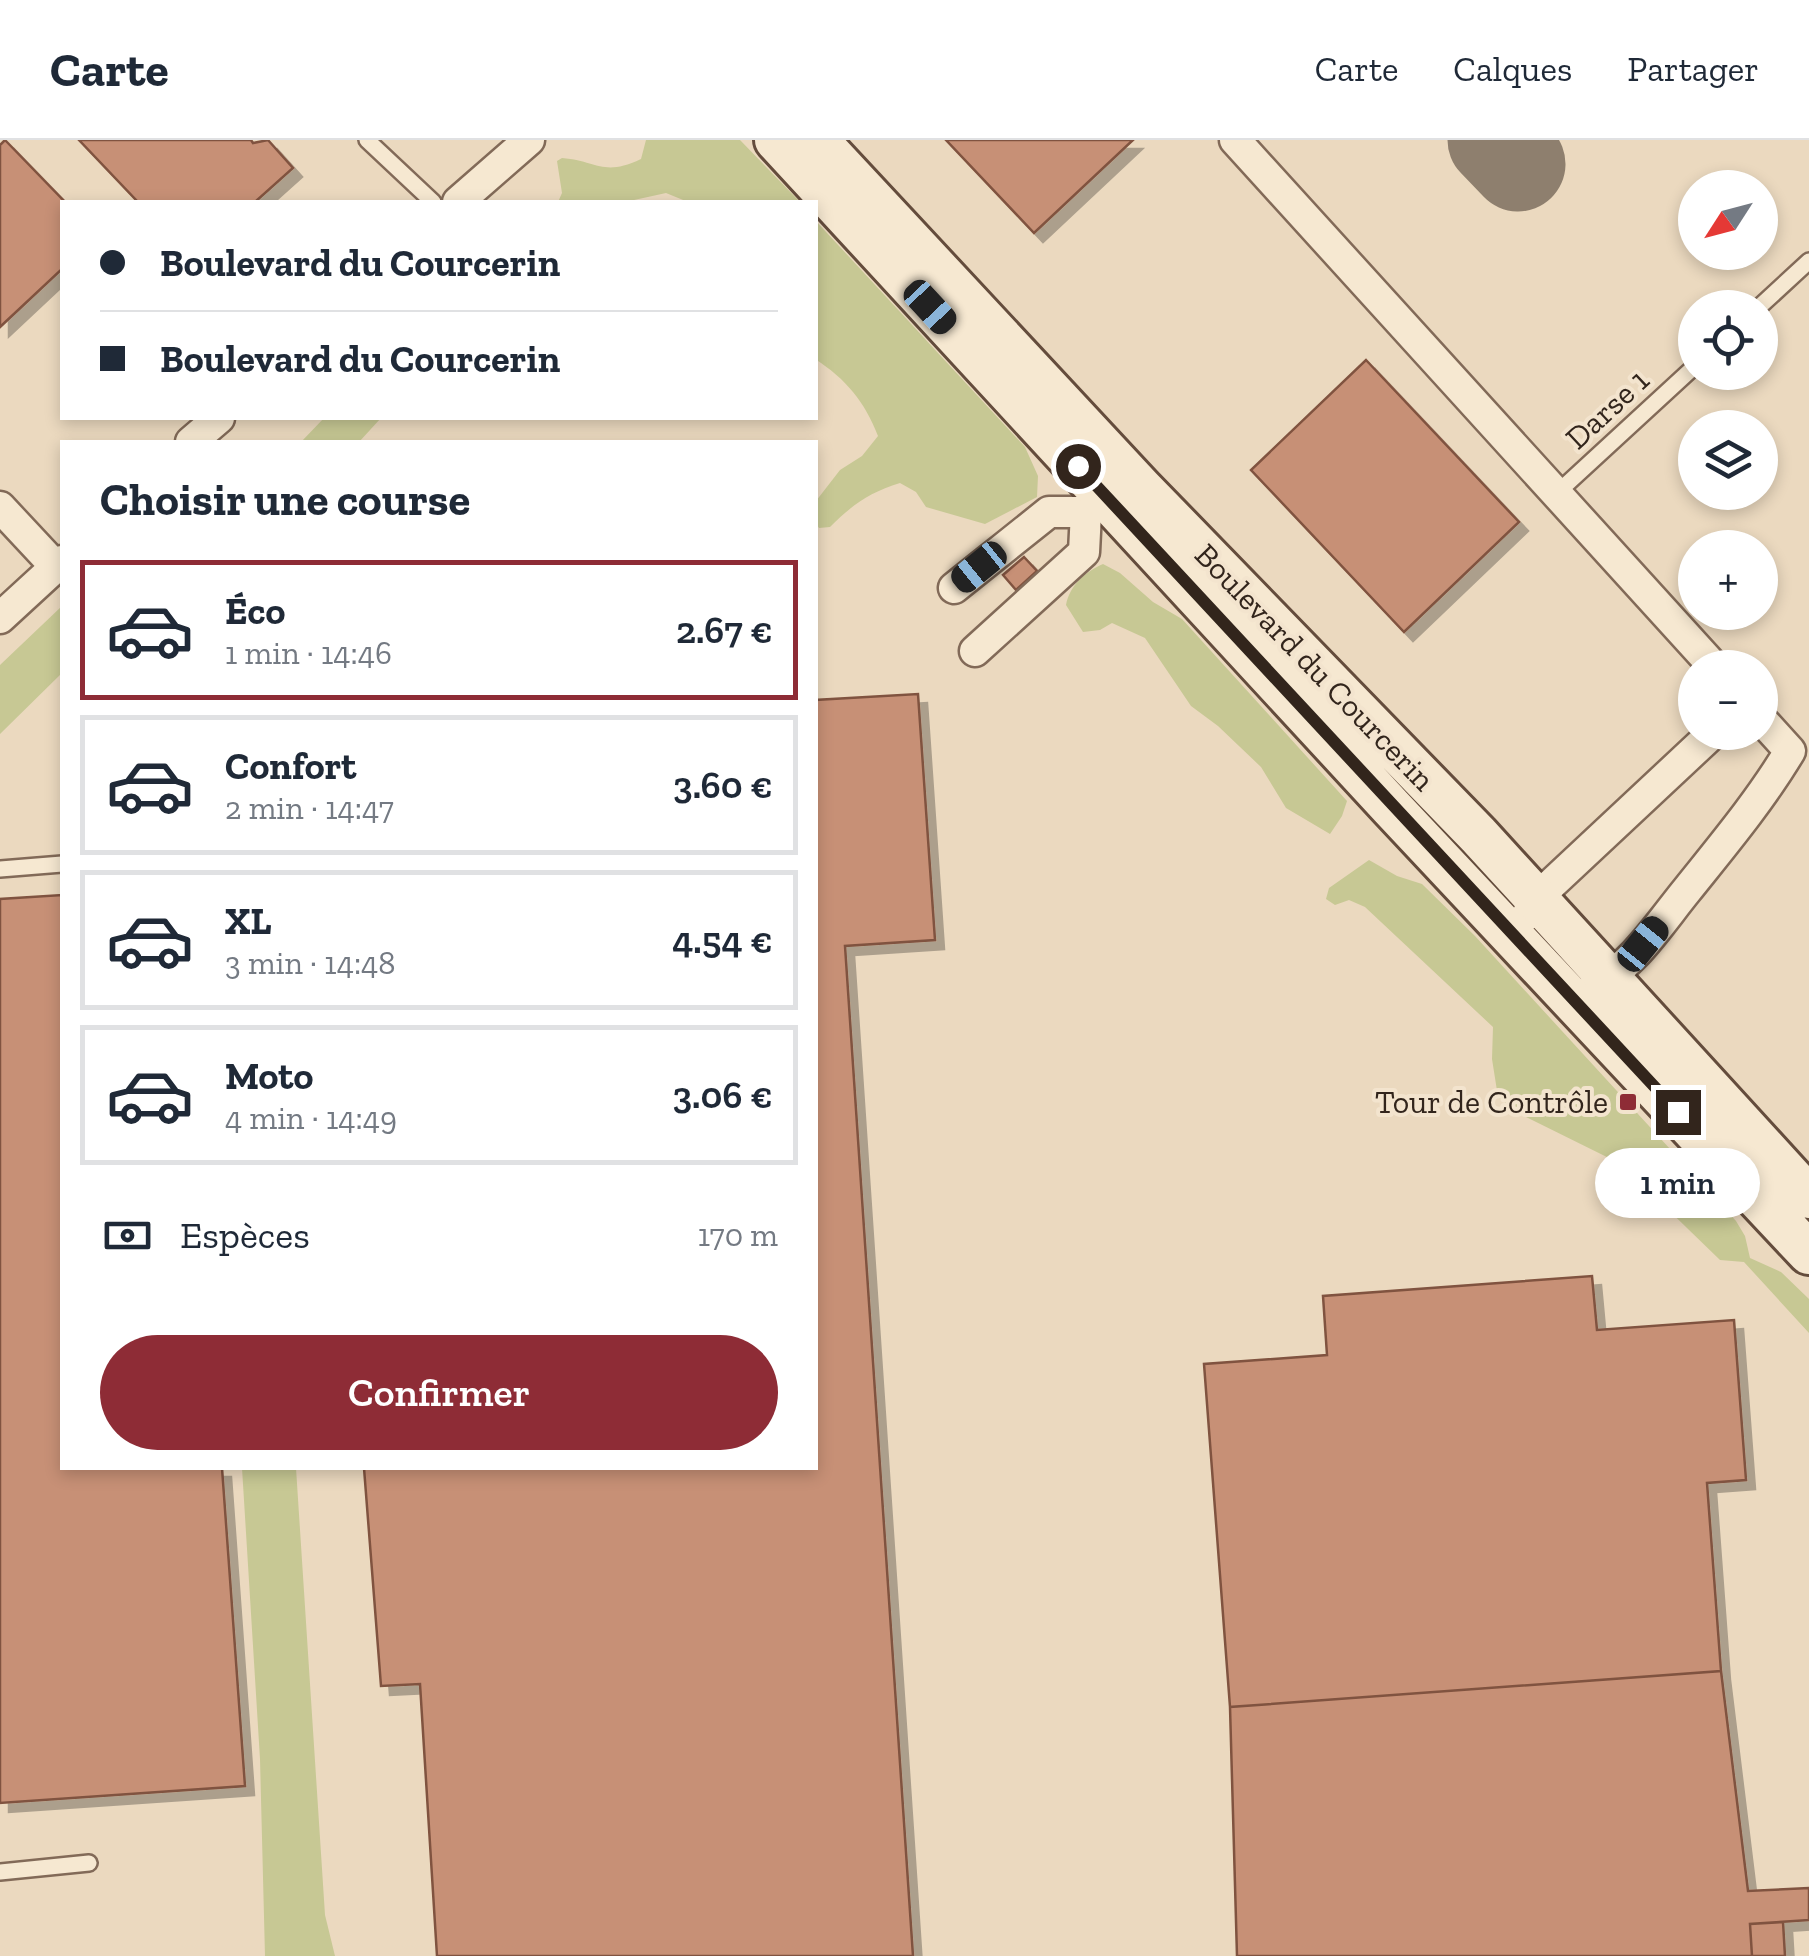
<!DOCTYPE html>
<html lang="fr">
<meta charset="utf-8">
<style>
body{margin:0;font-family:"Zilla Slab",serif;background:#f6f6f7;color:#1f2937;height:100vh;display:flex;flex-direction:column;font-size:38px;white-space:nowrap}
*{box-sizing:border-box;margin:0}
p{font-size:32px;color:#747a83}
.icon{flex:none;width:55px;height:55px;fill:none;stroke:currentColor;stroke-width:2;stroke-linecap:round;stroke-linejoin:round}
.map{position:relative;flex:1;overflow:hidden}
.drawer{position:absolute;left:60px;top:300px;width:758px;height:1030px;display:flex;flex-direction:column;background:#fff;border-radius:0px;box-shadow:0 5px 15px #0003}
.drawer>*{flex:none}
.banner{position:absolute;left:60px;top:60px;width:758px;height:220px;border-radius:0px;box-shadow:0 5px 15px #0003;display:grid;align-content:center;height:220px;padding:0 40px;background:#fff}
.needle{width:65px;rotate:234deg}
.controls{position:absolute;left:1678px;top:30px;display:grid;gap:20px}
.controls a{display:grid;place-items:center;width:100px;height:100px;border-radius:50%;background:#fff;box-shadow:0 5px 15px #0003;font-size:50px}
.end{position:absolute;width:45px;height:45px;margin:-22px;border:12px solid #32251c;background:#fff;box-shadow:0 0 0 5px #fff}
.from{border-radius:50%}
.bubble{position:absolute;height:70px;border-radius:35px;background:#fff;box-shadow:0 5px 15px #0003;font-size:32px;font-weight:600;line-height:70px;text-align:center}
.car{position:absolute;width:30px;height:60px;margin:-30px -15px;border-radius:12px;box-shadow:0 0 8px 2px #0007;background:linear-gradient(#222 24%,#8ab4d8 0 40%,#222 0 76%,#8ab4d8 0 86%,#222 0)}
.banner b{display:flex;align-items:center;gap:35px;height:95px;font-size:38px}
.banner b+b{border-top:2px solid #e0e1e3}
.banner i{width:25px;height:25px;background:#1f2937}
ul{padding:0;list-style:none}
li{display:flex;align-items:center;gap:30px;height:140px;margin:0 20px 15px;padding:0 20px;border:5px solid #e0e1e3;border-radius:0px}
li div{flex:1}
li b{display:block;font-size:38px}
li em{font-style:normal;font-weight:600}
li.selected{border-color:#8e2c36}
li>.icon{width:90px;height:90px;stroke-width:1.5}
h2{padding:0 40px;font-size:45px;line-height:120px}
.pay{display:flex;align-items:center;gap:25px;height:110px;padding:0 40px;font-size:38px}
.pay p{margin-inline-start:auto}
.action{display:flex;gap:20px;margin-top:auto;padding:20px 40px}
.action a{flex:1;height:115px;border-radius:60px;background:#8e2c36;color:#fff;font-size:40px;font-weight:600;line-height:115px;text-align:center}
header{display:flex;align-items:center;gap:60px;box-sizing:border-box;height:140px;padding:0 50px;background:#fff;border-bottom:2px solid #e0e1e3}
header strong{font-size:48px}
nav{display:flex;gap:55px;margin-inline-start:auto;font-size:35px}
.map>svg:first-child{display:block}
.green{fill:#c7c894}
.lines{fill:none;stroke-linecap:round;stroke-linejoin:round}
.taxiway{stroke:#8e7f6e;stroke-width:95}
.building{fill:#c79076;stroke:#80533f;stroke-width:2.5;filter:url(#shadow)}
.lane-casing{stroke:#826a58;stroke-width:20}
.street-casing{stroke:#826a58;stroke-width:35}
.secondary-casing{stroke:#644c3c;stroke-width:48}
.lane{stroke:#f6e8d1;stroke-width:15}
.street{stroke:#f6e8d1;stroke-width:30}
.secondary{stroke:#f6e8d1;stroke-width:42}
.route{stroke:#32251c;stroke-width:12}
.poi-dot{fill:#8e2c36;stroke:#f3e4ce;stroke-width:4}
.labels{text-anchor:middle;stroke-width:8;stroke-linejoin:round;paint-order:stroke}
.street-label{font-size:32px;fill:#32251c;stroke:#f3e4ce}
.poi-label{font-size:32px;fill:#32251c;stroke:#f3e4ce;text-anchor:end}
</style>
<header>
<strong>Carte</strong>
<nav><a>Carte</a><a>Calques</a><a>Partager</a></nav>
</header>
<div class="map">
<svg width="1809" height="1816" viewBox="0 0 1809 1816">
<defs>
<filter id="shadow"><feDropShadow dx="9" dy="9" stdDeviation="0" flood-color="#0004"/></filter>
</defs>
<rect width="100%" height="100%" fill="#ebd9bf"/>
<!-- green -->
<path class="green" d="M646 0H740L800 62H688L666 53 625 62H558L562 53 557 21 562 18C598 21 603 37 641 19Z
M815 80 1025 307 1038 336 1037 357 985 384 926 367 916 352 900 343C870 352 852 365 830 387L819 388 815 382 816 361 840 330 862 316 878 296C865 262 846 239 815 219Z
M324 278H381L359 302H301Z
M1103 424 1120 433 1153 462 1182 479 1347 661 1342 676 1330 694 1286 668 1261 627 1218 586 1191 566 1145 498 1112 483 1100 490 1083 492 1066 465C1070 445 1085 432 1103 424Z
M62 466V533L0 594V525Z
M1369 720 1397 736 1422 744 1475 796 1736 1081 1745 1096 1750 1118 1781 1132 1809 1159V1193L1744 1122 1720 1120 1621 1024 1522 975 1498 957 1492 919 1493 887 1365 767 1349 760 1335 765 1326 759 1329 748Z
M242 1328H296L325 1775 335 1816H265L260 1619Z"/>
<g class="lines">
<!-- taxiway -->
<path class="taxiway" d="M1495 0 1518 24"/>
</g>
<!-- building -->
<path class="building" d="M5 0 65 62H62V129L0 187V5Z
M79 0H251L253 3 268 0 293 28 255 62H138Z
M946 0H1133L1034 93Z
M1366 220 1519 382 1404 492 1251 330Z
M1024 417 1037 431 1016 450 1003 435Z
M918 554 935 800 845 806 913 1816H437L420 1544 381 1546 364 1328H815V560Z
M62 755V1328H222L245 1646 0 1663V759Z
M1592 1136 1597 1190 1734 1180 1746 1340 1707 1343 1721 1531 1230 1567 1204 1224 1327 1215 1323 1156Z
M1721 1531 1748 1751 1809 1748V1780L1750 1784 1752 1816H1237L1230 1567Z
M1783 1782 1785 1816H1752L1750 1784Z"/>
<g class="lines">
<!-- lane casing -->
<g class="lane-casing">
<path id="lane" d="M367 0 433 62
M1758 168 1809 121
M1557 353 1695 226
M0 729 62 724
M0 1732 89 1723"/>
</g>
<!-- street casing -->
<g class="street-casing">
<path id="street" d="M1235 0 1715 528
M458 62 529 0
M191 302 219 278
M0 367 56 427
M954 448 1049 372H1086L1084 412 975 511
M0 478 62 421
M1527 775 1543 752 1714 592
M1595 845C1633 826 1660 783 1687 750 1723 705 1760 661 1790 611L1760 578"/>
</g>
<!-- secondary casing -->
<g class="secondary-casing">
<path id="secondary" d="M776 0 1391 667 1809 1113
M817 0 1141 348 1478 695 1809 1057"/>
</g>
<!-- lane -->
<use href="#lane" class="lane"/>
<!-- street -->
<use href="#street" class="street"/>
<!-- secondary -->
<use href="#secondary" class="secondary"/>
</g>
<g class="lines">
<!-- route -->
<path class="route" d="M1078 326 1678 972"/>
</g>
<!-- markers -->
<rect class="poi-dot" x="1618" y="952" width="20" height="20" rx="5"/>
<g class="labels">
<!-- street labels -->
<g class="street-label">
<text transform="translate(1607 269) rotate(-43)" y="11">Darse 1</text>
<text transform="translate(1315 527) rotate(46)" y="11">Boulevard du Courcerin</text>
</g>
<!-- poi labels -->
<g class="poi-label">
<text x="1608" y="973">Tour de Contrôle</text>
</g>
</g>
</svg>
<div class="controls">
<a><svg class="needle" viewBox="-14 -14 28 28"><path d="M0-13l5 13h-10z" fill="#e53935"/><path d="M0 13l5-13h-10z" fill="#747a83"/></svg></a>
<a><svg class="icon" aria-label="locate" viewBox="0 0 24 24"><circle cx="12" cy="12" r="6"/><path d="M12 2v4M12 18v4M2 12h4M18 12h4"/></svg></a>
<a><svg class="icon" aria-label="layers" viewBox="0 0 24 24"><path d="M12 4l9 5-9 5-9-5zM3 14l9 5 9-5"/></svg></a>
<a>+</a>
<a>−</a>
</div>
<i class="end from" style="left:1078px;top:326px"></i>
<i class="end" style="left:1678px;top:972px"></i>
<div class="bubble" style="left:1595px;top:1008px;width:165px">1 min</div>
<i class="car" style="left:930px;top:167px;rotate:137deg"></i>
<i class="car" style="left:979px;top:427px;rotate:231deg"></i>
<i class="car" style="left:1643px;top:804px;rotate:39deg"></i>
<div class="banner">
<b><i class="from"></i>Boulevard du Courcerin</b>
<b><i></i>Boulevard du Courcerin</b>
</div>
<section class="drawer">
<h2>Choisir une course</h2>
<ul>
<li class="selected"><svg class="icon" aria-label="car" viewBox="0 0 24 24"><path d="M5 17H2v-5l4-1 3-4h7l3 4 3 1v5h-3M9 17h6M6 11h13"/><circle cx="7" cy="17" r="2"/><circle cx="17" cy="17" r="2"/></svg><div><b>Éco</b><p>1 min · 14:46</p></div><em>2.67 €</em></li>
<li><svg class="icon" aria-label="car" viewBox="0 0 24 24"><path d="M5 17H2v-5l4-1 3-4h7l3 4 3 1v5h-3M9 17h6M6 11h13"/><circle cx="7" cy="17" r="2"/><circle cx="17" cy="17" r="2"/></svg><div><b>Confort</b><p>2 min · 14:47</p></div><em>3.60 €</em></li>
<li><svg class="icon" aria-label="car" viewBox="0 0 24 24"><path d="M5 17H2v-5l4-1 3-4h7l3 4 3 1v5h-3M9 17h6M6 11h13"/><circle cx="7" cy="17" r="2"/><circle cx="17" cy="17" r="2"/></svg><div><b>XL</b><p>3 min · 14:48</p></div><em>4.54 €</em></li>
<li><svg class="icon" aria-label="car" viewBox="0 0 24 24"><path d="M5 17H2v-5l4-1 3-4h7l3 4 3 1v5h-3M9 17h6M6 11h13"/><circle cx="7" cy="17" r="2"/><circle cx="17" cy="17" r="2"/></svg><div><b>Moto</b><p>4 min · 14:49</p></div><em>3.06 €</em></li>
</ul>
<div class="pay"><svg class="icon" aria-label="cash" viewBox="0 0 24 24"><path d="M3 7h18v10H3z"/><circle cx="12" cy="12" r="2"/></svg>Espèces<p>170 m</p></div>
<div class="action"><a>Confirmer</a></div>
</section>
</div>
